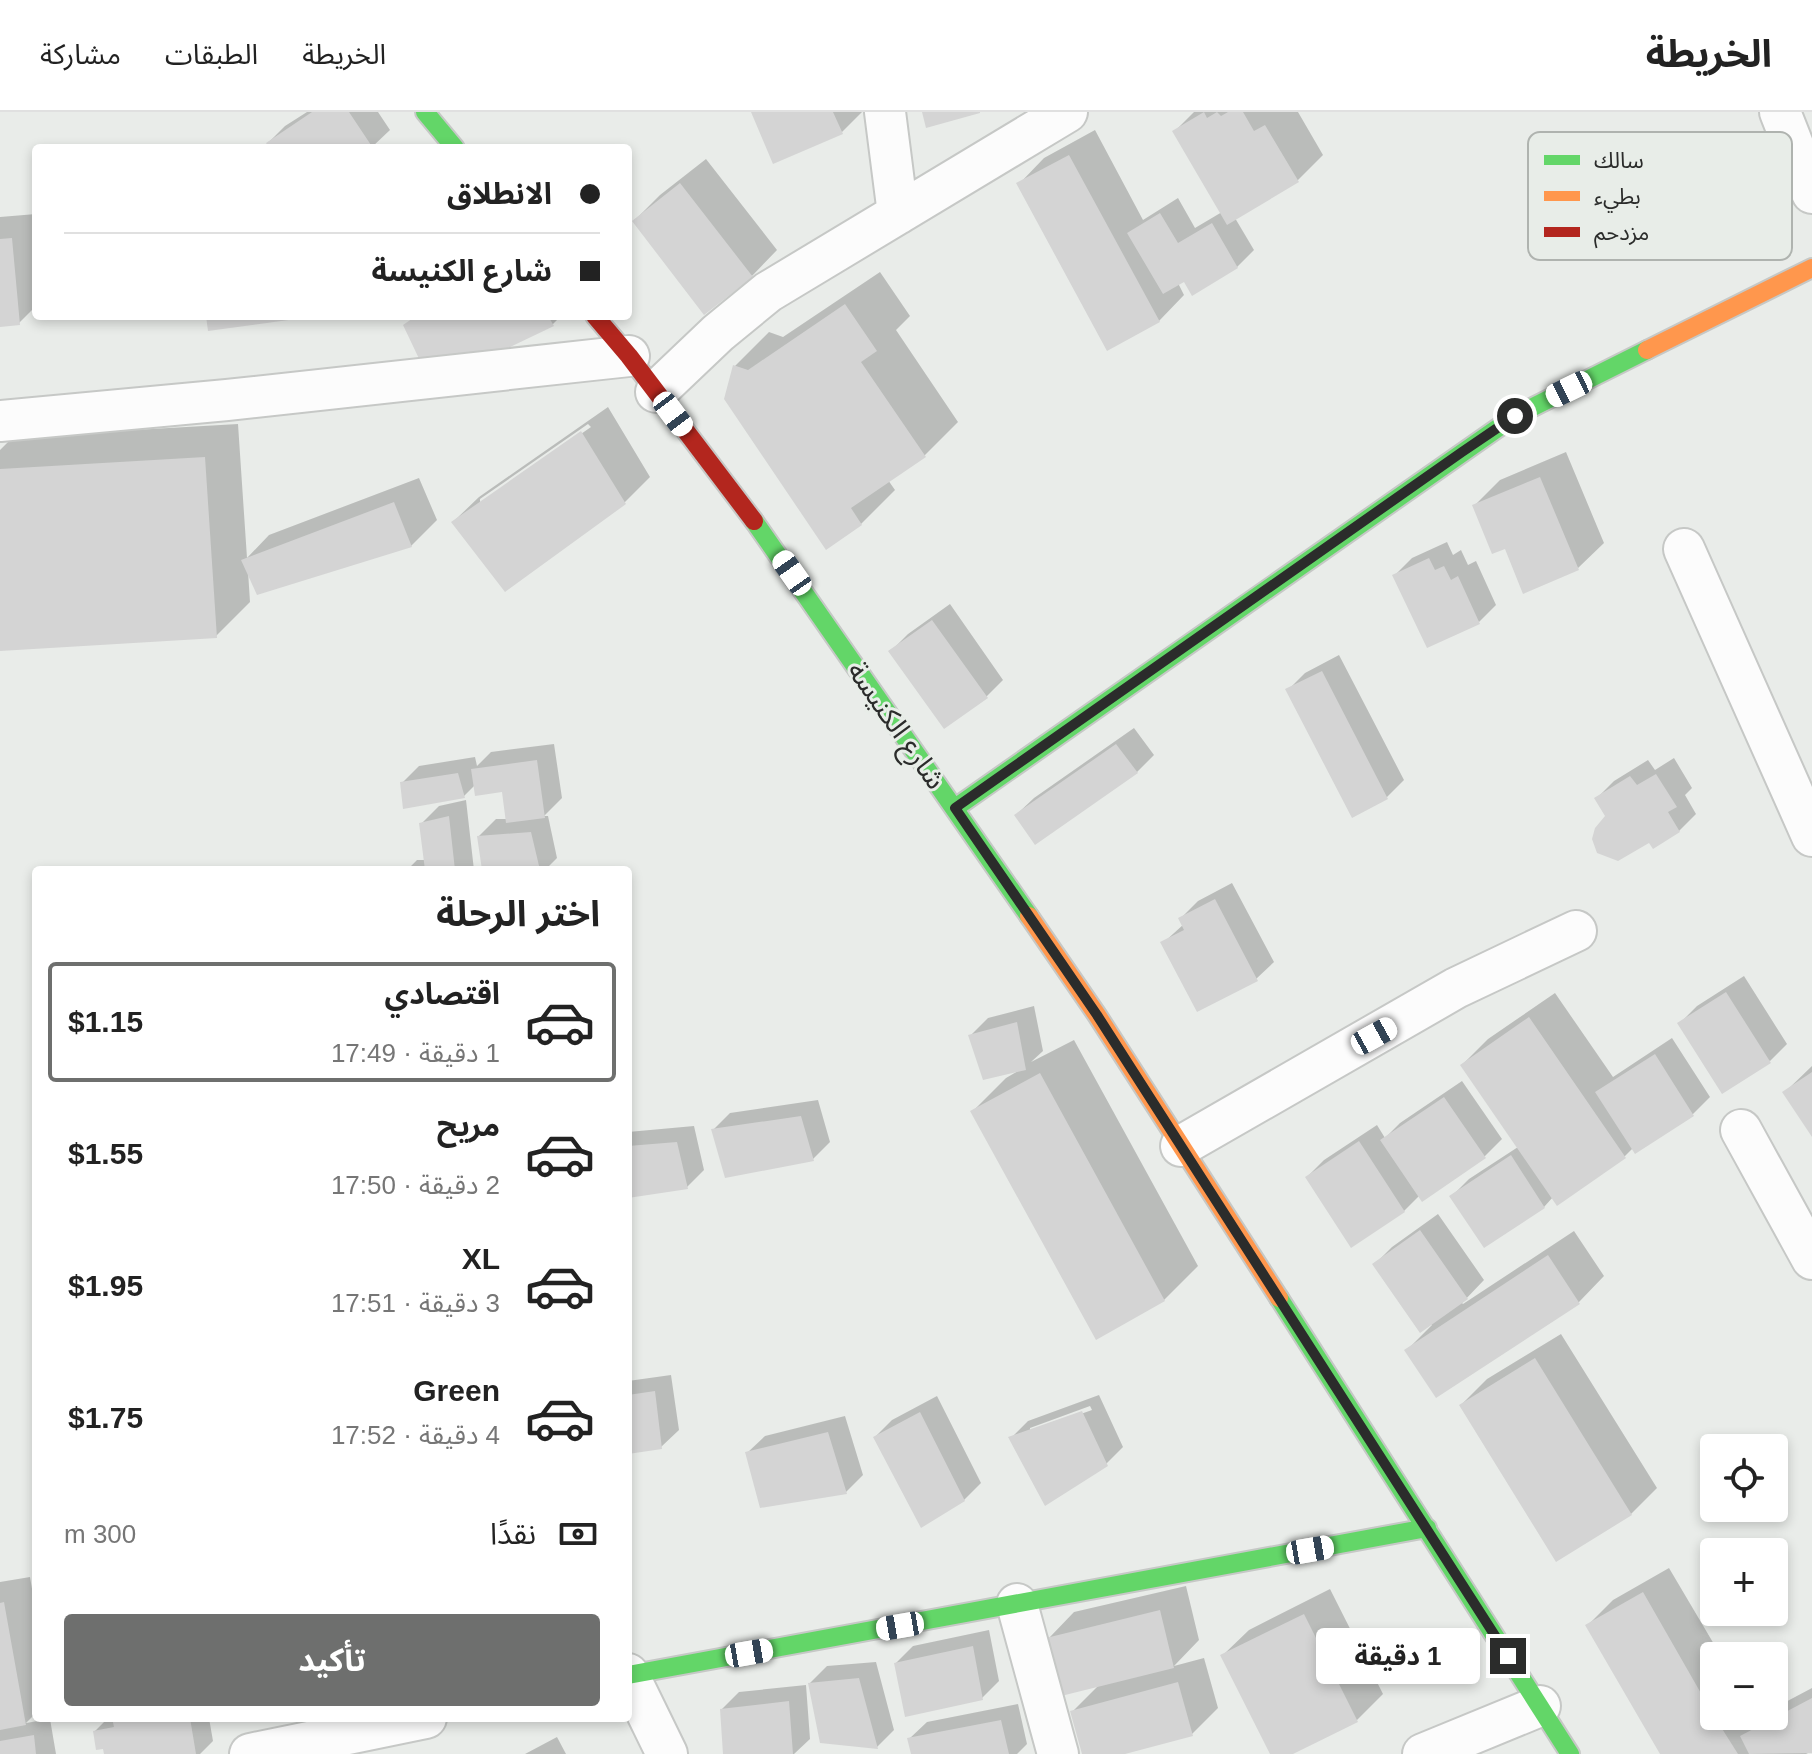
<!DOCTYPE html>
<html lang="ar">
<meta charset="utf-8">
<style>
body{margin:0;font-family:Helvetica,"Noto Sans Arabic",sans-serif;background:#f2f2f2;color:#222;direction:rtl;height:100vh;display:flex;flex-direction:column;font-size:30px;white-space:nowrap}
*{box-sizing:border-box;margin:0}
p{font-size:26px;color:#767676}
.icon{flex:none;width:44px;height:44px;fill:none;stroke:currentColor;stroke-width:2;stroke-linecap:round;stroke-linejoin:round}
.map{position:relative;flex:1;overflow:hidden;direction:ltr}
.details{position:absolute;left:32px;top:754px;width:600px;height:856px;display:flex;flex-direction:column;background:#fff;border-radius:8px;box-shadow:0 4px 12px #0003;direction:rtl}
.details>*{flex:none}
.top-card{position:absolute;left:32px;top:32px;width:600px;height:176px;border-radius:8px;box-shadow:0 4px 12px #0003;direction:rtl;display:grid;align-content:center;height:176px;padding:0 32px;background:#fff}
.buttons{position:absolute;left:1700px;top:1322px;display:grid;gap:16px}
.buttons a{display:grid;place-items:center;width:88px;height:88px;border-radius:8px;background:#fff;box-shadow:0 4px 12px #0003;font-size:40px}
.end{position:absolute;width:36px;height:36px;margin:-18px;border:10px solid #2b2c2b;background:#fff;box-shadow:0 0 0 4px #fff}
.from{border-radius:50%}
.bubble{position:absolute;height:56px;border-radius:8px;background:#fff;box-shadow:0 4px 12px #0003;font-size:26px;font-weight:700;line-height:56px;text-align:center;direction:rtl}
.car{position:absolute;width:24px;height:48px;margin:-24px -12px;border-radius:10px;box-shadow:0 0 6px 2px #0007;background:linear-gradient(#fff 24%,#345 0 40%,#fff 0 76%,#345 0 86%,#fff 0)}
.top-card b{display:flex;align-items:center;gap:28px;height:76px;font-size:30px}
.top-card b+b{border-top:2px solid #e0e0e0}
.top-card i{width:20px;height:20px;background:#222}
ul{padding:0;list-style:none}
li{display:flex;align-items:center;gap:24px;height:120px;margin:0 16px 12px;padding:0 16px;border:4px solid transparent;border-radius:8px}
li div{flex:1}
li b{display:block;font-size:30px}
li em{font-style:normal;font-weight:700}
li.active{border-color:#6e6f6e}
li>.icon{width:72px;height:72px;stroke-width:1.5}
h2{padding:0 32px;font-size:36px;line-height:96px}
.pay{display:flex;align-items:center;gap:20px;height:88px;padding:0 32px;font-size:30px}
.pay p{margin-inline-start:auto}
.cta{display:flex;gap:16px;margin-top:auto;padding:16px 32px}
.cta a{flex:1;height:92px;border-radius:8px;background:#6e6f6e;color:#fff;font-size:32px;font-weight:700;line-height:92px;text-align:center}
header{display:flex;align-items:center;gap:48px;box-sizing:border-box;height:112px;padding:0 40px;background:#fff;border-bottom:2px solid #e0e0e0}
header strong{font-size:38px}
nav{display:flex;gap:44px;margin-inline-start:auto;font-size:28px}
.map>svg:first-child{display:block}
.shadow{fill:#0003;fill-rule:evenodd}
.building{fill:#d4d4d4}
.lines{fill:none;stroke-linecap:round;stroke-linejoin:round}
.street-casing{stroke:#c6c8c6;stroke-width:44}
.fast-casing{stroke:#c6c8c6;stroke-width:22}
.slow-casing{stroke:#c6c8c6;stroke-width:22}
.jam-casing{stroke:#c6c8c6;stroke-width:22}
.street{stroke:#fcfcfc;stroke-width:40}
.fast{stroke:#63d668;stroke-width:18}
.slow{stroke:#ff974d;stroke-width:18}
.jam{stroke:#b3261e;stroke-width:18}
.route{stroke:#2b2c2b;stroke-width:10}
.labels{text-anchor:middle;stroke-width:6;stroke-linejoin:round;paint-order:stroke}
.street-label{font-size:28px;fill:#2b2c2b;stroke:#e8ede8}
.key{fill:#e8ede8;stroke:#afb3af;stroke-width:2}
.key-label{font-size:22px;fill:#2b2c2b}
</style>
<header>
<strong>الخريطة</strong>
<nav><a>الخريطة</a><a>الطبقات</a><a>مشاركة</a></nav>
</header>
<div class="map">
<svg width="1812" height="1642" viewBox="0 0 1812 1642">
<rect width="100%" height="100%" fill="#e9ece9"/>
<!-- shadow -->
<path class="shadow" d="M307 0H378L390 18 371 36H272L268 31 285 14Z
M753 0H862L842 20Z
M1194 0H1298L1323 43 1297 69 1235 106 1254 138 1237 155 1185 167 1178 171 1184 183 1159 209 1019 72 1044 46 1095 18 1143 108 1178 86 1195 116 1222 100 1174 20Z
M706 47 777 138 752 164 634 109 660 83Z
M36 102V194L19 211 0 213V105Z
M880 160 910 204 896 218 958 310 924 344 888 368 895 378 861 412 735 254 769 220 783 225Z
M415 204H561L553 212 507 234 405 214Z
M608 295 650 365 624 391 453 410 479 385ZM588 312 591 315 480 392V387Z
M238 312 247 446 269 423 419 366 437 408 411 434 248 459 250 490 216 524 0 537V338L13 325Z
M1566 340 1604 431 1578 456 1474 394 1500 368Z
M1447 430 1453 443 1461 438 1468 453 1476 449 1496 493 1479 510 1395 463 1412 446Z
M950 492 1003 568 986 585 891 539 908 522Z
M1339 543 1404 668 1387 685 1353 703 1288 578 1305 561Z
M1134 616 1154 643 1137 660 1016 703 1034 686Z
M554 632 562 686 544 704H548L557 746 545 758H484L479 724 496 707H508L504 678 476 672 464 684 402 671 419 654 475 645 477 654 491 640Z
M1674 646 1692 676 1685 683 1696 702 1679 719 1649 728 1607 704 1597 686 1614 669 1648 648 1655 658Z
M466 688 474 758H407L417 748H426L422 711 439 694Z
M1232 771 1274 850 1256 867 1163 831 1184 812 1181 806 1198 789Z
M1744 864 1787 932 1770 949 1680 911 1697 894Z
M1555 881 1613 965 1672 926 1710 985 1693 1002 1636 1039 1633 1036 1625 1044 1553 1085 1544 1095 1452 1084 1469 1067 1518 1035 1462 953 1488 927Z
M1034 894 1043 939 1031 950 1074 928 1198 1154 1164 1188 972 1000 1006 966 1018 959 971 923 988 906Z
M1812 954V1021L1784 981Z
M1462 969 1502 1027 1485 1044 1420 1083 1404 1099 1307 1065 1324 1048 1377 1013 1385 1026 1400 1011Z
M818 988 830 1030 813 1047 713 1018 730 1001Z
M694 1014 704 1058 687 1075 628 1084V1020Z
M1438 1102 1484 1168 1462 1191 1463 1192 1574 1119 1604 1164 1579 1190 1407 1238 1432 1213 1375 1152 1392 1135Z
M1561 1222 1657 1376 1631 1402 1461 1293 1487 1267Z
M671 1263 679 1318 661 1335 628 1340V1269Z
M1099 1283 1123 1335 1106 1352 1011 1326 1028 1309ZM1090 1294 1092 1298 1030 1320V1316Z
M937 1284 981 1371 964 1388 875 1325 892 1308Z
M845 1304 863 1363 846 1380 747 1341 765 1324Z
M1669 1456 1721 1544H1714V1604H1756L1759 1608 1763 1604H1774V1596L1812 1576V1639L1806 1642H1662L1587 1514 1613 1488Z
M30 1465 36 1500V1601L26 1611 50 1607 56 1642H0V1470Z
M1186 1474 1199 1528 1174 1554 1204 1546 1218 1596 1192 1622 1117 1642H1084L1072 1600 1100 1572 1049 1526 1074 1500Z
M1330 1477 1383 1582 1357 1608 1289 1642H1272L1223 1543 1249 1518Z
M989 1518 999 1569 982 1586 896 1551 913 1534Z
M876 1550 894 1618 877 1635 810 1571 827 1554Z
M806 1573 810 1627 794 1642H725L722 1597 739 1580Z
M1018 1592 1027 1632 1017 1642H913L909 1627 927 1610Z
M108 1606H209L213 1629 200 1642H106L95 1619Z
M557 1625 566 1642H525Z"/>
<!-- building -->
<path class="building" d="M312 0H349L373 36H269L266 31Z
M751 0H833L843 22 773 52Z
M922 0H980V1L926 16Z
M1204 0 1207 6 1217 0 1221 4 1228 0H1243L1254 19 1265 13 1299 70 1227 113 1172 19Z
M1069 43 1160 210 1107 239 1016 71Z
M680 71 753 165 704 203 632 109Z
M1160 101 1178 131 1212 111 1238 156 1192 184 1184 170 1163 182 1127 121Z
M12 126 20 213 0 215V127Z
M845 192 877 239 861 250 926 345 851 396 862 413 826 438 724 287 733 253 748 258Z
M206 204H303V206L208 219Z
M416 204H548L554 214 508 236 422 253 403 213Z
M581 319 626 392 505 480 451 410Z
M205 345 217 526 0 539V357Z
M1540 365 1579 458 1523 482 1505 437 1492 442 1472 393Z
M394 390 412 435 257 483 241 448Z
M1429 446 1435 458 1444 454 1451 468 1458 464 1480 512 1427 536 1392 463Z
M932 508 988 586 944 617 888 539Z
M1322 559 1388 687 1352 706 1285 577Z
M1116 632 1138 661 1035 733 1014 703Z
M537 648 545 706 506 711 502 680 475 684 471 657Z
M458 661 465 686 403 697 400 670Z
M1656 662 1677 695 1668 700 1680 720 1653 737 1649 731 1618 749 1597 741 1592 727 1595 716 1605 704 1594 686 1630 664 1637 673Z
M449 704 455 758H425L419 711Z
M531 720 540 758H482L477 724Z
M1215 787 1258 869 1197 900 1160 830 1184 818 1178 806Z
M1726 880 1771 951 1722 982 1677 911Z
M1529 905 1626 1046 1557 1094 1460 953Z
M1017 910 1026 958 983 968 968 923Z
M1655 942 1694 1004 1635 1042 1595 980Z
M1812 960V1025L1782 980Z
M1040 961 1165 1189 1096 1228 970 999Z
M1444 985 1486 1046 1422 1090 1380 1028Z
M801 1004 814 1049 725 1066 711 1017Z
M1359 1029 1405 1100 1351 1136 1305 1065Z
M677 1030 688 1077 628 1086V1034Z
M1511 1043 1545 1096 1484 1136 1449 1084Z
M1420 1118 1468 1187 1420 1221 1372 1152Z
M1548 1143 1580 1192 1436 1286 1404 1238Z
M1535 1246 1632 1403 1556 1450 1459 1293Z
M655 1279 662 1337 628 1342V1283Z
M1082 1299 1108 1354 1045 1394 1008 1325Z
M920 1300 965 1389 921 1416 873 1325Z
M828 1320 847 1382 760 1396 745 1340Z
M1643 1480 1714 1604 1738 1642H1660L1585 1513Z
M4 1490 26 1613 0 1618V1491Z
M1160 1498 1174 1556 1061 1584 1046 1526Z
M1304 1502 1358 1610 1293 1642H1270L1220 1543Z
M973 1534 983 1588 905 1605 894 1551Z
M859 1566 878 1637 820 1631 808 1571Z
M1178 1570 1193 1624 1125 1642H1082L1070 1599Z
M1812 1586V1641L1749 1642 1740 1624Z
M789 1589 793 1642H723L720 1597Z
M112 1606H190L196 1642H104L103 1637 96 1638 93 1619 114 1615Z
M1001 1608 1009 1642H911L907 1626Z
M34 1623 36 1642H0V1629Z"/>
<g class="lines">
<!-- street casing -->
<g class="street-casing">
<path id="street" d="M885 0 898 102
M1780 0 1812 81
M656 280 718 221 768 180 1067 0
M0 309 227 288 629 244
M1684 437 1812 724
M1741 1018 1812 1147
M1181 1034 1456 876 1576 819
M1017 1492 1058 1642
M628 1562 667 1642
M250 1642 426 1606
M1423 1642 1540 1594"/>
</g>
<!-- fast casing -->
<g class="fast-casing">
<path id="fast" d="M425 0 455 36
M754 409 1029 804
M955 696 1515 304 1647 238
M1279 1186 1570 1642
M628 1563 1427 1416"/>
</g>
<!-- slow casing -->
<g class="slow-casing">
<path id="slow" d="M1647 238 1812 156
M1029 804 1097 903 1279 1186"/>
</g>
<!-- jam casing -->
<g class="jam-casing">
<path id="jam" d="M595 204 629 244 754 409"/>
</g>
<!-- street -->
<use href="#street" class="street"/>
<!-- fast -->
<use href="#fast" class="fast"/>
<!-- slow -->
<use href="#slow" class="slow"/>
<!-- jam -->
<use href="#jam" class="jam"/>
</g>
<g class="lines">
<!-- route -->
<path class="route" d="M1508 1544 1097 903 955 696 1462 340 1515 304"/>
</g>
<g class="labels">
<!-- street labels -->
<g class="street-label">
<text transform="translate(897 613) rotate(55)" y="10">شارع الكنيسة</text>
</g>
</g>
<!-- legend -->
<rect x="1528" y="20" width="264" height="128" rx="12" class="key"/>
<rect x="1544" y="43" width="36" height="10" fill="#63d668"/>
<rect x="1544" y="79" width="36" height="10" fill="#ff974d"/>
<rect x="1544" y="115" width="36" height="10" fill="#b3261e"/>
<g class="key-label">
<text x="1594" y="56">سالك</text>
<text x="1594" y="92">بطيء</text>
<text x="1594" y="128">مزدحم</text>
</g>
</svg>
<div class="buttons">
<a><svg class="icon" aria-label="locate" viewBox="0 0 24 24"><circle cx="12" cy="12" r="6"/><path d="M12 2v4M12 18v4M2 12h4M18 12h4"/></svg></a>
<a>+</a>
<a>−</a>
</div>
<i class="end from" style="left:1515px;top:304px"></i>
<i class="end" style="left:1508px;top:1544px"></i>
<div class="bubble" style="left:1316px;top:1516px;width:164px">1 دقيقة</div>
<i class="car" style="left:1569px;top:277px;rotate:244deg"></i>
<i class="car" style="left:673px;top:302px;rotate:143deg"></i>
<i class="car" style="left:792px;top:461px;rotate:325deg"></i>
<i class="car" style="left:1374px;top:924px;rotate:61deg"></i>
<i class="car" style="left:1310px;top:1438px;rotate:80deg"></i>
<i class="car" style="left:900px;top:1514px;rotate:260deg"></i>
<i class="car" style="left:749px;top:1541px;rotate:80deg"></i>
<div class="top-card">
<b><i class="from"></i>الانطلاق</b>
<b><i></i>شارع الكنيسة</b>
</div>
<section class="details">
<h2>اختر الرحلة</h2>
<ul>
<li class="active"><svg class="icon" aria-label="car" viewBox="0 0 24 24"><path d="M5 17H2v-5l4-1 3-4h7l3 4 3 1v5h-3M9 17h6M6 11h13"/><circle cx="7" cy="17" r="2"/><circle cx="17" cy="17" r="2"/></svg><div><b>اقتصادي</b><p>1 دقيقة · 17:49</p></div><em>$1.15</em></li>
<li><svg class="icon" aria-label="car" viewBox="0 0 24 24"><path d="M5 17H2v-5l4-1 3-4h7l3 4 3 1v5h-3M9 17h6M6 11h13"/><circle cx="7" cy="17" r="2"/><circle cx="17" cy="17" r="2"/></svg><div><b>مريح</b><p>2 دقيقة · 17:50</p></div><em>$1.55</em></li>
<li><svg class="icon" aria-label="car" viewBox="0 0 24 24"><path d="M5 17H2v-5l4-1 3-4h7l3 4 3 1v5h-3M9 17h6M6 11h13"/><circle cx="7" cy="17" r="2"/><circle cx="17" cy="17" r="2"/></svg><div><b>XL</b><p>3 دقيقة · 17:51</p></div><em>$1.95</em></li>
<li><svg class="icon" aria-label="car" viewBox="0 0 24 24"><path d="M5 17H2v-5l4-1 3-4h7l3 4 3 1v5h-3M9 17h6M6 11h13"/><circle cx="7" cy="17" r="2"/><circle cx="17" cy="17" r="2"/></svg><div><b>Green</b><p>4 دقيقة · 17:52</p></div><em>$1.75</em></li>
</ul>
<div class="pay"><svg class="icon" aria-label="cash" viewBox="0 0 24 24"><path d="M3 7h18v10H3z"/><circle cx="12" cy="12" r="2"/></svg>نقدًا<p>300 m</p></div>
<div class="cta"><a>تأكيد</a></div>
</section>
</div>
